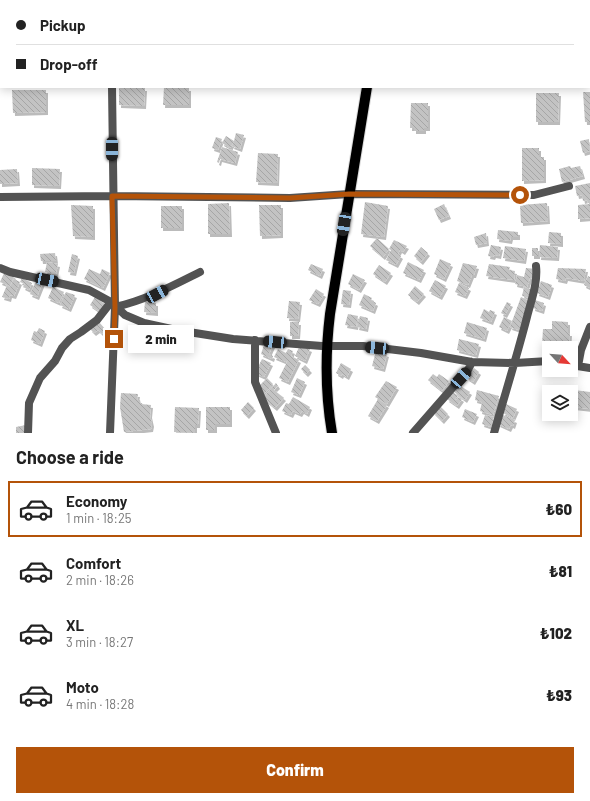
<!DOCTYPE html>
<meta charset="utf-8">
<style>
body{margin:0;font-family:Barlow,sans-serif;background:#f2f2f2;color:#222;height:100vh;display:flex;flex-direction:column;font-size:15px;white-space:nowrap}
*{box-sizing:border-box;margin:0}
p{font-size:13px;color:#767676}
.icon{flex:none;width:22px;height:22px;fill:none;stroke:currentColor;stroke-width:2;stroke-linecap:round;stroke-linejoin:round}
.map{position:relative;height:433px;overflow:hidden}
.panel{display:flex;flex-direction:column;background:#fff;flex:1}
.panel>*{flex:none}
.banner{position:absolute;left:0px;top:0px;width:590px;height:88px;box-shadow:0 2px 10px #0003;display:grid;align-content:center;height:88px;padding:0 16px;background:#fff}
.needle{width:26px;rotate:116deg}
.fabs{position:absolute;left:542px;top:341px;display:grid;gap:8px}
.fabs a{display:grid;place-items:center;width:36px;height:36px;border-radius:0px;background:#fff;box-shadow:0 2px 10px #0003;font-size:20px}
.end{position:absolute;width:18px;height:18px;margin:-9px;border:5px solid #b45309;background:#fff;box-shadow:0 0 0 2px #fff}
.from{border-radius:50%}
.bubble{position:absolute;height:28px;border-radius:0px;background:#fff;box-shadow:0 2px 10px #0003;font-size:13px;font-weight:800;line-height:28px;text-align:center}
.car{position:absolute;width:12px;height:24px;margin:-12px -6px;border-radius:5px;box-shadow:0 0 3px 1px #0007;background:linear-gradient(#222 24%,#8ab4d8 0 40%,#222 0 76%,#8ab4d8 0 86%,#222 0)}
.banner b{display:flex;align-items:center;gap:14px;height:38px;font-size:15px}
.banner b+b{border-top:1px solid #e0e0e0}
.banner i{width:10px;height:10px;background:#222}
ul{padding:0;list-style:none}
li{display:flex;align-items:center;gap:12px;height:56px;margin:0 8px 6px;padding:0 8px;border:2px solid transparent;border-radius:0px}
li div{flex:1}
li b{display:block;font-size:15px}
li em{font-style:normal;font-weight:800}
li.active{border-color:#b45309}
li>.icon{width:36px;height:36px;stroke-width:1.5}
h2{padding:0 16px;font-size:18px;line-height:48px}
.cta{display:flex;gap:8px;margin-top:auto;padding:8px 16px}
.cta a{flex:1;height:46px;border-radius:0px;background:#b45309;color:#fff;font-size:16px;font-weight:800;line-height:46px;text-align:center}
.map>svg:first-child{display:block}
.building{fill:url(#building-back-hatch);filter:url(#shadow)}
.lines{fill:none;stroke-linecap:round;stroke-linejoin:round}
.major-casing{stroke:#dbdbdb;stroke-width:12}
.minor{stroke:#535353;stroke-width:8}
.major{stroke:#000;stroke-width:10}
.route{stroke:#b45309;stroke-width:5}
</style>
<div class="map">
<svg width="590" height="433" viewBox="0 0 590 433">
<defs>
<pattern id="building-back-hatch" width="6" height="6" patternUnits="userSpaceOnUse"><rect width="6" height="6" fill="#c3c3c3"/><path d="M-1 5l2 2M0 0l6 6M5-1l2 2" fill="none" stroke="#a6a6a6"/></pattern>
<filter id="shadow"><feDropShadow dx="2" dy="3" stdDeviation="0" flood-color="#0004"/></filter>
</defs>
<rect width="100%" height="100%" fill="#fff"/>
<!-- building -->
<path class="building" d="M164 87 189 88V105H163Z
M119 88H145L144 106 119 105Z
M12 90H46V112L13 113Z
M583 92H590V122H585Z
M536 93H559L558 122H536Z
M411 103H428V128H424V131H414V128H410Z
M236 133 244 135 240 149 232 146 234 141 230 148 222 143 226 136 234 141Z
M216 137 222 139 218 150 212 148Z
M589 139 590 151 583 153 580 141Z
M222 147 238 152 235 163 220 159 219 163 217 162Z
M522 148H539V157H544V180L522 181Z
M258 153 278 154 277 183 256 182Z
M570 166 571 168 580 166 583 176 562 182 559 169Z
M32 168 60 169 59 186 32 185Z
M17 169 18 183 0 184V170Z
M590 183V203H588L587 200 583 201 582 195 577 196 575 186Z
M365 202 388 206 384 237 361 234Z
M229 203 230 234H208V204Z
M547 203 548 221 521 223 520 205Z
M444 204 449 216 439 220 434 209Z
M590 204V218L578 219V205Z
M71 205 93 206V237L73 236Z
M259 205H281V235L260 236Z
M161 206H182V228H161Z
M498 230 518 232V237H511L510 241 497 239Z
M549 232 561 233V244L548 243Z
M486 233 487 243 476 245 474 237Z
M377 238 389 249 383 257 370 246Z
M394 240 407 246 403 252 400 250 398 254 401 256 396 265 386 260 391 250 389 249Z
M491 245 501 247 499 256 494 255 493 257 488 256Z
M540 245 558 247 557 258 539 257Z
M505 246 526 249 524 261 503 258Z
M421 247 428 253 421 262 414 256Z
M532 248H538V256H532Z
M55 253 56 261H41L40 254Z
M72 254 78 256 74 273 68 272Z
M440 259 451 264 444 279 434 274Z
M47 262 58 264 56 274 45 272Z
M408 262 424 270 419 280 403 273Z
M463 263 477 266 474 275H472L468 285 457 281Z
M311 264 323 269 320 276 308 270Z
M489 264 510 267 509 270 515 271 514 280 486 276Z
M379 265 391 273 385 282 373 274Z
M526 268 536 269 534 279 530 278 527 287 515 284 517 275 524 277Z
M558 268 586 269 584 281 566 278 565 281 556 279Z
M89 269 100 274 102 269 110 273 103 288 84 279Z
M5 271 14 276 10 286 0 282Z
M353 274 365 280 359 290 348 284Z
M588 276 590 277V288L584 285Z
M22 278 32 283 29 290 23 287 25 284 20 282Z
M14 279 20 282 14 296 10 295 9 299 2 297 7 285 10 287Z
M37 279 43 282 37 297 30 294Z
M435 280 446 286 440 297 429 291Z
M541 281 552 285 548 297 537 293Z
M459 283 469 288 465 296 455 292Z
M415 286 424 294 417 302 408 295Z
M53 287 64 292 59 303 48 298Z
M524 287 532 290 530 298 522 296Z
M316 289 324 294 318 304 309 300Z
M343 290 351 291 349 305 341 304Z
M66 292 75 295 69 309 60 305Z
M364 294 372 298 371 300 376 303 373 311 359 305Z
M95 297 105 304 100 312 90 305Z
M521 297 530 301 519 330 510 327Z
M535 300 544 303 542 311 533 308Z
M289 301 300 302 298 319 287 318Z
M145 302 156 303V313L144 312Z
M507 302 511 304 505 315 501 313Z
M484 309 489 312 490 310 495 312 491 322 480 318Z
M348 314 358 316 356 327 345 325Z
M360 316 368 318 366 329 357 327Z
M504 317 512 321 507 331 499 327Z
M552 321 568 322V333H570L569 348H560V344H548V345H542L543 329H552Z
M99 322 106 330 102 334 98 330 94 333 90 329Z
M290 322H299L298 336H290Z
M467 322 487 328 484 339 464 333Z
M39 328 45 331 40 344 31 340 34 331 37 332Z
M459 339 479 344 476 355 457 350Z
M265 342 273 345 269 354 273 356 272 359 261 354Z
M300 345 310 349 305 361 295 356Z
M278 349 286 353 288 349 293 351 291 356 299 360 288 382 279 378 288 360 286 362 274 357Z
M376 351 387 354 383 369 372 366Z
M262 359 271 363 264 377 255 373Z
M341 363 351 369 347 377 342 374 341 376 336 373Z
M305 365 310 370 306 374 301 369Z
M474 368 479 372 473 382 467 378Z
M433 374 437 377 439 374 449 381 442 391 428 380Z
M267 378 273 384 264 394 258 387Z
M297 378 305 382 299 395 291 392Z
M386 381 397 387 387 404 375 397Z
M276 383 278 386 274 390 284 398 275 408 263 398Z
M459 385 470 392 465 400 454 392Z
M477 390 499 396 493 415 480 411 482 402 475 400Z
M574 390 590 392V409L573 407Z
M453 392 458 396 455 399 456 400 459 397 462 399 457 406 447 399Z
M121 393 138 394 137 400H140L141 404 151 405 150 415 152 424 151 429 124 432 120 407Z
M293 397 310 407 307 414 302 411 300 414 293 411 291 415 282 411 286 403 289 404Z
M378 399 387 405 377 421 368 416Z
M248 402 254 408 247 416 241 410Z
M506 404 517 409 513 418 503 413Z
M439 405 448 414 442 421 433 412Z
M175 407 199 408 198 425H195V433L174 432Z
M206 407H230V424H215V430H206Z
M465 409 477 414 473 422 462 417Z
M485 415 494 417 491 427 482 424Z
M503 415 515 420 513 426 511 425 509 429 498 424Z
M26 425 27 433H16V427Z"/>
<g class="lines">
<!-- major casing -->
<g class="major-casing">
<path id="major" d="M398 1 399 0
M589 48H590
M0 49H1
M589 69H590
M0 70H1
M332 433C325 392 325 355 330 314L367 87"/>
</g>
<!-- minor -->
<path class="minor" d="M30 1 31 0
M314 1V0
M516 1 517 0
M565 1 566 0
M0 197 112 196 290 198 349 194 534 195 569 186
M0 268 10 272 89 290 111 302 125 315 144 323 176 330 233 339 322 346H363L421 353 472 362 515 363 549 361
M115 307C146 300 172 286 200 272
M255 340V382L276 433
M571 365 590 368
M578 366 581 350 590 327
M28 433 29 403 40 378 55 361 62 348 70 339 81 332 97 320 111 302
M110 433 115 307 112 87
M413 433 468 370 472 362
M494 433C505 394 517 356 527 317 531 301 538 283 536 266"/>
<!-- major -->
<use href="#major" class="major"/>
</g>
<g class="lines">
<!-- route -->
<path class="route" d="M114 339 115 307 112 196 290 198 349 194 520 195"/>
</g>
</svg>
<div class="fabs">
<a><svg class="needle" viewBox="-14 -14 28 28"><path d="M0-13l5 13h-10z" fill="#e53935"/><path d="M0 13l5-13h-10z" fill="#767676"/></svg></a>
<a><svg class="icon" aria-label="layers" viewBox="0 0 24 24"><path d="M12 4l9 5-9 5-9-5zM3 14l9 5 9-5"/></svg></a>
</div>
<i class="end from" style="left:520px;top:195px"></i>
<i class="end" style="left:114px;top:339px"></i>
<div class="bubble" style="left:128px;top:325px;width:66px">2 min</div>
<i class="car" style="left:112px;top:149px;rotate:180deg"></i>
<i class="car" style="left:344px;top:224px;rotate:189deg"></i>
<i class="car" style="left:47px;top:280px;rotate:102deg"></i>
<i class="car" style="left:157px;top:294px;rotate:62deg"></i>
<i class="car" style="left:275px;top:342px;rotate:275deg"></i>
<i class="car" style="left:377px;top:348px;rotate:276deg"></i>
<i class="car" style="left:461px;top:378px;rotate:42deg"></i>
<div class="banner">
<b><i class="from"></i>Pickup</b>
<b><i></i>Drop-off</b>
</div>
</div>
<section class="panel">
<h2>Choose a ride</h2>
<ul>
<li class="active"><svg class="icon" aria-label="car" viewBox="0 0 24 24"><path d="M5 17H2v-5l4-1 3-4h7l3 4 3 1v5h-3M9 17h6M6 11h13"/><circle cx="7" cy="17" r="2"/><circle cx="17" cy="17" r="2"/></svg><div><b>Economy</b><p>1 min · 18:25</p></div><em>₺60</em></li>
<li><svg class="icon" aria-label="car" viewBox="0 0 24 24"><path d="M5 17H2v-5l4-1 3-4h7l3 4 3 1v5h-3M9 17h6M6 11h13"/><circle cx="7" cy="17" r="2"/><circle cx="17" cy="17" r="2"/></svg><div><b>Comfort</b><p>2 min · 18:26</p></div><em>₺81</em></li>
<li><svg class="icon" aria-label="car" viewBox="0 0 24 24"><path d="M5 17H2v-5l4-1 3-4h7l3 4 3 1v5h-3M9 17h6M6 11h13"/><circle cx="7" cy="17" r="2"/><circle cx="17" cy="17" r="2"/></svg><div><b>XL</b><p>3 min · 18:27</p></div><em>₺102</em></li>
<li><svg class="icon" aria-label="car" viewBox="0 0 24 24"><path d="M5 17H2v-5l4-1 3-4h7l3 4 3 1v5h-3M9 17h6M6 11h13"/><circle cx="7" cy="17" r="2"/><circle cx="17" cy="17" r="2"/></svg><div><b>Moto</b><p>4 min · 18:28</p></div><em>₺93</em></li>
</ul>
<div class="cta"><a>Confirm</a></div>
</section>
